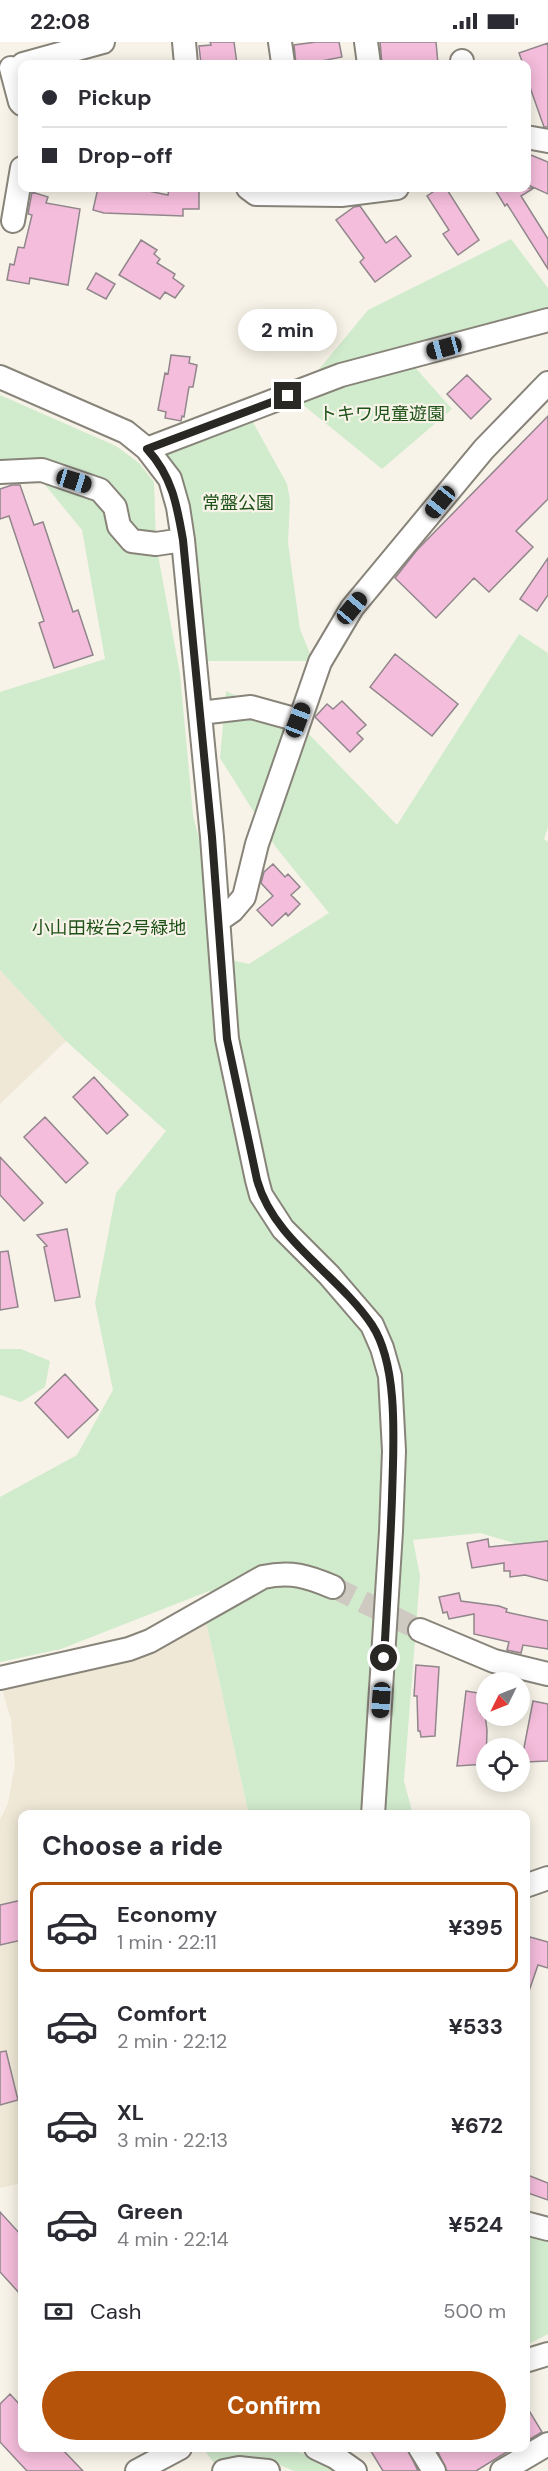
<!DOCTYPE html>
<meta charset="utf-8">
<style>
body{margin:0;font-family:"DM Sans","Noto Sans JP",sans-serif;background:#f2f2f3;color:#2b2b33;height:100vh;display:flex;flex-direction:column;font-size:22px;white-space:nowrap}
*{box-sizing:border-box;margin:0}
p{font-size:20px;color:#7c7c81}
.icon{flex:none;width:33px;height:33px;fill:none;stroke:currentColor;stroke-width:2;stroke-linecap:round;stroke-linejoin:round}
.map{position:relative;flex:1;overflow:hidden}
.drawer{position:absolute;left:18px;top:1768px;width:512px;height:642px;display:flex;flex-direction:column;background:#fff;border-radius:12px;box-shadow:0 3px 15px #0003}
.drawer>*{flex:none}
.top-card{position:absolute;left:18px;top:18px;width:513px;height:132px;border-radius:12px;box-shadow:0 3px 15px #0003;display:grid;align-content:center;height:132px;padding:0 24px;background:#fff}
.needle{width:39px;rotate:227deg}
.controls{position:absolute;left:476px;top:1630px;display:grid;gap:12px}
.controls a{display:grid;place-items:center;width:54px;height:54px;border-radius:50%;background:#fff;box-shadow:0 3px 15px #0003;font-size:30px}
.end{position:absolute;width:27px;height:27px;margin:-14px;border:8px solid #2a2824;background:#fff;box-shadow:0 0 0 3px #fff}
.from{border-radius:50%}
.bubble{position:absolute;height:42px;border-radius:21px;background:#fff;box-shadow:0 3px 15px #0003;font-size:20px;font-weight:700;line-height:42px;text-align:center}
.car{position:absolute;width:18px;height:36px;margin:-18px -9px;border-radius:8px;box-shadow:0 0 4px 2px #0007;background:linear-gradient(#222 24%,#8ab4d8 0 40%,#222 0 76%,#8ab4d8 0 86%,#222 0)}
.top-card b{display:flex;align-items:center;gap:21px;height:57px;font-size:22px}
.top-card b+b{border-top:2px solid #e1e1e2}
.top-card i{width:15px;height:15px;background:#2b2b33}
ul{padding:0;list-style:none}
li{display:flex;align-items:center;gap:18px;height:90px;margin:0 12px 9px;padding:0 12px;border:3px solid transparent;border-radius:12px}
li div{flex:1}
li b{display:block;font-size:22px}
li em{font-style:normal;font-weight:700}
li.current{border-color:#b45309}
li>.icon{width:54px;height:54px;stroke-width:1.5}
h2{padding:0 24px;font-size:27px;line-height:72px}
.pay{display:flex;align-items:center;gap:15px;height:66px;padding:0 24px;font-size:22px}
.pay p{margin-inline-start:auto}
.cta{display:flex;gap:12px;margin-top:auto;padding:12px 24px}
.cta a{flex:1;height:69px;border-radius:36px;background:#b45309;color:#fff;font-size:24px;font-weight:700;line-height:69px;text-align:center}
.status{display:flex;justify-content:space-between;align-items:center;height:42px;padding:0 30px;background:#fff;direction:ltr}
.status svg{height:16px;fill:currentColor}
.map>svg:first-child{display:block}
.built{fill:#efe8d7}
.green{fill:#d1ebcd}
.building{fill:#f4bddb;stroke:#90868b;stroke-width:1.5}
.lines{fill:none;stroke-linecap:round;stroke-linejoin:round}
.minor-tunnel{stroke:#cecac1;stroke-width:22;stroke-dasharray:22 11;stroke-linecap:butt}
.minor-casing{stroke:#88847a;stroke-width:26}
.minor{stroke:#fff;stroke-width:22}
.route{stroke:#2a2824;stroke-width:8}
.labels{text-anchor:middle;stroke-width:4.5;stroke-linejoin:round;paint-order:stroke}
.park-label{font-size:18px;fill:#1f5219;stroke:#f7f3e8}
</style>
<div class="status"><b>22:08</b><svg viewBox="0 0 49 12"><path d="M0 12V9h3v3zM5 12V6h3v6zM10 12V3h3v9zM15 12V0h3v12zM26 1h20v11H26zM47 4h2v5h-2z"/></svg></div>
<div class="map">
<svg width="548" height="2429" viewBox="0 0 548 2429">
<rect width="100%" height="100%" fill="#f7f3e8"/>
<!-- built -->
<path class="built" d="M0 928 66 999 0 1062Z
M206 1579 249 1773H22V2141L0 2146V1778L8 1761 15 1722 11 1678 3 1651 9 1642 131 1618 153 1610Z"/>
<!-- green -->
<path class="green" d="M511 197 548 246V267L311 337 368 268Z
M412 322 452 367 382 427 297 358Z
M0 353 116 404 139 421 154 440 156 502 180 632 193 773 219 878 222 916 249 922 329 871 275 804 220 716 226 649 302 685 397 783 519 592 548 611V785L544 797 548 800V1511L480 1491 413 1498 420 1534 404 1739 413 1773H249L206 1579 221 1565 209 1549 61 1607 0 1620V1455L77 1413 113 1348 95 1261 116 1151 166 1089 66 999 0 928V650L105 617 82 488 32 427 0 430Z
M249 373 287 442 290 458 288 501 300 587 313 619H202L177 433 165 410Z
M0 1307H21L50 1319 45 1345 21 1360 0 1353Z
M525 2181 548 2187V2292L525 2304Z
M210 2406H288L319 2417 339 2429H294L263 2416 240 2415 215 2422 204 2408Z"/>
<!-- building -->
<path class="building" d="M210 0H234L237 22H201L199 4 211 3Z
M316 0H339L342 15 316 20V22H296L294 3Z
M380 0H436L438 22H382Z
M548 1V85H544L526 34V22H523L519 11Z
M526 111 548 120V152L526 142Z
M98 146H134L168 153 169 146H199V167H183V174L104 171 93 168Z
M439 146H446L479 198 458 213 443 192 449 188 427 154Z
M494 146H534L521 154 548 197V227L507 162 505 164Z
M32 150 48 155 46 161 80 167 68 243 30 236 29 242 7 238 10 222 14 223 18 205 24 206 32 173 28 172Z
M360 164 386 201 396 194 411 214 375 240 360 220 364 216 336 178 354 165Z
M141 198 157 208 154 212 160 217 157 221 175 232 173 236 184 244 175 256 165 250 160 257 119 233Z
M96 231 115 242 106 257 87 247Z
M171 313 190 315 189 321 197 323 193 345H189L184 375 182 374 181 379 165 376 166 370 158 368 165 331 168 332Z
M467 333 491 357 471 377 447 352Z
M548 374V457L516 489 533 505 489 550 474 536 436 576 395 536 417 508Z
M12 443H20L34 483 43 480 73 570 78 568 93 613 54 626 39 581 44 579 9 474 0 477V447Z
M548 516V553L537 569 520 557Z
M395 612 458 662 432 694 370 645Z
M342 659 366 683 357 691 363 697 350 710 315 675 327 662 333 667Z
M273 822 285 835 288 832 300 845 291 853 300 862 288 874 286 871 272 884 257 868 273 854 261 841 264 830Z
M94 1035 128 1073 107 1092 73 1055Z
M45 1075 88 1121 66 1141 24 1095Z
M0 1115 43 1161 24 1179 0 1153Z
M67 1187 80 1255 55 1259 44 1205 47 1204 37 1193Z
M8 1209 18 1265 0 1268V1210Z
M65 1332 98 1368 68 1396 35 1361Z
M488 1497 489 1505 548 1499V1539L525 1533 510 1535V1529H504V1521L472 1526 467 1501Z
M459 1551 461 1559 499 1564 507 1567 506 1570 548 1579V1607L523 1603 521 1611 507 1608 509 1600 474 1592V1572L449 1577 447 1570 443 1571 439 1555Z
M416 1623 439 1625 435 1694 421 1695 420 1689H418L417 1654H414Z
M466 1649 484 1652 481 1672H485L487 1688 486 1722 457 1724Z
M533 1659 548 1662V1719L525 1720 524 1716H522Z
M22 1858V1898L0 1903V1863Z
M530 1895 548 1900V1926L538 1923 528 1952 525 1951V1912Z
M6 2009 18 2058 0 2063V2010Z
M525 2132 548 2141V2158L525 2150Z
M0 2170 22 2194V2254L0 2230Z
M10 2352 22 2365V2406H61L83 2429H27L0 2400V2362Z
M525 2362 542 2390 525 2400Z
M369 2406H407L418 2429H383Z
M436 2406H513L476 2429H447Z"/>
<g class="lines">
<!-- minor-tunnel -->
<path class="minor-tunnel" d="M333 1545 420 1588"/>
<!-- minor casing -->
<g class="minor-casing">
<path id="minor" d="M184 0 186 22
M280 0 283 21
M366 0 369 22
M462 19V22
M23 22 103 0
M11 26 20 60 22 62
M526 95 548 99
M248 146 256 152 341 153 397 146
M13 179 22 126
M0 335 126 390 147 407 170 437 178 465 183 498 212 795 227 997 257 1138 261 1153 283 1187 329 1233 372 1283 382 1306 390 1334 394 1409 391 1489 373 1773
M147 407 341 333 548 278
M0 430 42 428 100 448 115 465 119 484 132 499 156 502 183 498
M200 671 251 665 298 678
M219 878 232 869 244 855 257 802 320 620 352 566 484 407 548 341
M420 1588 494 1619 548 1632
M0 1636 129 1607 150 1599 263 1535C291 1529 307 1534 333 1545
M525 1844 548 1836
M525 2181 548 2187
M525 2319 548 2312
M316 2406 335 2415 355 2429
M420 2406 434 2429
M137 2429 180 2406
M224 2429 239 2426 268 2429
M502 2429 548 2402"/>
</g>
<!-- minor -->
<use href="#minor" class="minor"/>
</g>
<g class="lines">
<!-- route -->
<path class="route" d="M288 354 147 407C172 434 177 463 183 498L212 795 227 997 257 1138C274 1199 338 1232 372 1283 400 1326 393 1408 392 1457 390 1510 387 1563 384 1616"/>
</g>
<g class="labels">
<!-- park labels -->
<g class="park-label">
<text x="382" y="378">トキワ児童遊園</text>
<text x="238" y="467">常盤公園</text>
<text x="109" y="892">小山田桜台2号緑地</text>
</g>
</g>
</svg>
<div class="controls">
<a><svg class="needle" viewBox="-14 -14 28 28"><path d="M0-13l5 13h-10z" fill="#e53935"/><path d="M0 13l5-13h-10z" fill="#7c7c81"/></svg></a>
<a><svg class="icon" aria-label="locate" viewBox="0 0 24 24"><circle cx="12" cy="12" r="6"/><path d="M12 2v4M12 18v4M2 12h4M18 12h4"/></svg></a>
</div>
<i class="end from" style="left:384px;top:1616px"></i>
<i class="end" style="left:288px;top:354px"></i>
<div class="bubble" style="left:238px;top:267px;width:99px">2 min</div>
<i class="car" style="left:444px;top:306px;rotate:255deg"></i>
<i class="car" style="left:74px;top:439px;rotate:107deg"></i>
<i class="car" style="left:440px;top:460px;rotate:219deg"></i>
<i class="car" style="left:352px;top:566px;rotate:40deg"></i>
<i class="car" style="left:298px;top:678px;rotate:21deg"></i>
<i class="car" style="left:381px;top:1658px;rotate:184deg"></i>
<div class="top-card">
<b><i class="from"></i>Pickup</b>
<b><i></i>Drop-off</b>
</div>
<section class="drawer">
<h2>Choose a ride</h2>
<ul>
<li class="current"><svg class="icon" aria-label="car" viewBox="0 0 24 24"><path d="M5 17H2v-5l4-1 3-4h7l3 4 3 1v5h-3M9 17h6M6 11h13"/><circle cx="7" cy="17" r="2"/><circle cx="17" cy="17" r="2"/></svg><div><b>Economy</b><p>1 min · 22:11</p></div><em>¥395</em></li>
<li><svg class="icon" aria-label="car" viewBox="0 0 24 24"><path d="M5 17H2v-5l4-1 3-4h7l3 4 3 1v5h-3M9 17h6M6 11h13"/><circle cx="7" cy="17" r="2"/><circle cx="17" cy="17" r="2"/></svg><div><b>Comfort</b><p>2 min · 22:12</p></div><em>¥533</em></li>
<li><svg class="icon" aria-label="car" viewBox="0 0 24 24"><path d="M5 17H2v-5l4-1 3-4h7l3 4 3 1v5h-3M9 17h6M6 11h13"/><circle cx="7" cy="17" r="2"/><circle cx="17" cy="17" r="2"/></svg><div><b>XL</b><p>3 min · 22:13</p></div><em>¥672</em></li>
<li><svg class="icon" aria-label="car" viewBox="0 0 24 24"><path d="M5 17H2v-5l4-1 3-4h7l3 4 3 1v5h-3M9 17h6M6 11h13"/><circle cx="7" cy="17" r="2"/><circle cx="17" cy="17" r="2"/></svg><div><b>Green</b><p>4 min · 22:14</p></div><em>¥524</em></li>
</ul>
<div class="pay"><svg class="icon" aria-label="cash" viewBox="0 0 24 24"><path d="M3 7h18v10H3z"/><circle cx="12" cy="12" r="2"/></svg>Cash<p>500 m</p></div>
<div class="cta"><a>Confirm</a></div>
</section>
</div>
